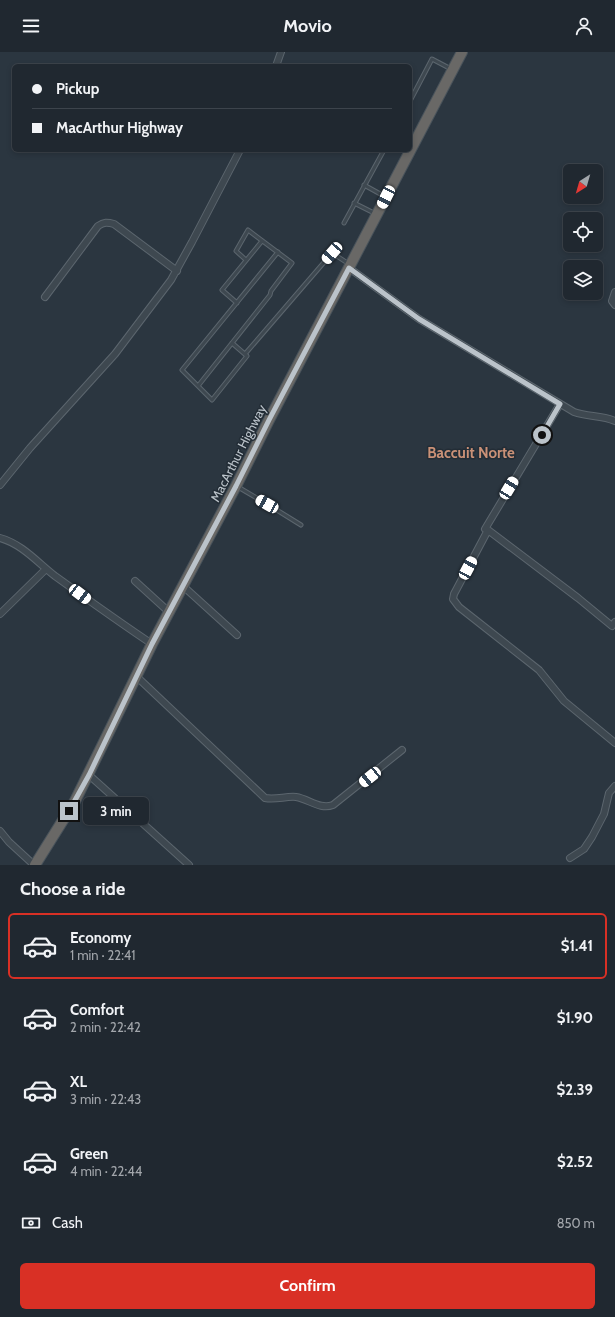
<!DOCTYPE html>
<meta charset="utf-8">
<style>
body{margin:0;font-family:Cabin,sans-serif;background:#283038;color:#f1f3f6;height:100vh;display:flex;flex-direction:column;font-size:15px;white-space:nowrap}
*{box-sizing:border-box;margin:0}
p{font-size:13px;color:#a2a6ab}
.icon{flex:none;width:22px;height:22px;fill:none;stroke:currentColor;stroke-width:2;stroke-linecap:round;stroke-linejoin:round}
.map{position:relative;height:813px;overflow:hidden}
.sheet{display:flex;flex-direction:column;background:#202830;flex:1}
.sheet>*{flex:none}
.banner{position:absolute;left:12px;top:12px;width:400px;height:88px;border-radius:6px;box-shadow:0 2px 6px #0003,0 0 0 1px #3d444c;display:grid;align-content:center;height:88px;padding:0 20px;background:#202830}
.needle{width:26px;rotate:217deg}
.buttons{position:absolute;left:563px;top:112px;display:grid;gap:8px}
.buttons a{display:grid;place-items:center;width:40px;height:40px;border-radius:6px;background:#202830;box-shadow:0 2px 6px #0003,0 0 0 1px #3d444c;font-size:20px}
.end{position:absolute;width:18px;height:18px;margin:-9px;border:5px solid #bbc3ca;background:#111;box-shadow:0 0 0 2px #111}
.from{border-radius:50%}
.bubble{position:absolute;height:28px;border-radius:6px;background:#202830;box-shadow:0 2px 6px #0003,0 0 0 1px #3d444c;font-size:13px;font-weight:700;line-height:28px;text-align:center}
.car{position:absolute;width:12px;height:24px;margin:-12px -6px;border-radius:5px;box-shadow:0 0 3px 1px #0007;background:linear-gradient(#fff 24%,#345 0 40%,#fff 0 76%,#345 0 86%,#fff 0)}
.banner b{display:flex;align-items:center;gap:14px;height:38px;font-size:15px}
.banner b+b{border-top:1px solid #3d444c}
.banner i{width:10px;height:10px;background:#f1f3f6}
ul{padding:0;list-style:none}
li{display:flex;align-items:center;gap:12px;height:66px;margin:0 8px 6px;padding:0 12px;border:2px solid transparent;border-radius:6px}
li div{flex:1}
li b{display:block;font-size:15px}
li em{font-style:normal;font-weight:700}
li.selected{border-color:#d93025}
li>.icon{width:36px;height:36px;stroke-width:1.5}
h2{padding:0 20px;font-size:18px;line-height:48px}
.pay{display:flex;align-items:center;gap:10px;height:44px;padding:0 20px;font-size:15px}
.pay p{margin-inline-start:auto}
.action{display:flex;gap:8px;margin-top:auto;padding:8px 20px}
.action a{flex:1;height:46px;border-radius:6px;background:#d93025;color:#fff;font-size:16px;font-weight:700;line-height:46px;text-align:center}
header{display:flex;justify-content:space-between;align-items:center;height:52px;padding:0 20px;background:#202830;font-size:18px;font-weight:700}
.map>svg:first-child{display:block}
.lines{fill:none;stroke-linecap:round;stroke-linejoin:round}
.service-casing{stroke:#5c666e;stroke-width:5}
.minor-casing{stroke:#5c666e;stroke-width:8}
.trunk-casing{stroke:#49535b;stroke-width:12}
.service{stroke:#3e4850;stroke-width:3}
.minor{stroke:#3e4850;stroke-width:6}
.trunk{stroke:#696866;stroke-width:10}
.route{stroke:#bbc3ca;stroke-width:5}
.labels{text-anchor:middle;stroke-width:3;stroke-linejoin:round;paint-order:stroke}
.street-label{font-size:13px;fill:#bbc3ca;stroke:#232d36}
.quarter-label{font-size:15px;font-weight:bold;fill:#ca9177;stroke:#232d36}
</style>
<header><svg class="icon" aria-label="menu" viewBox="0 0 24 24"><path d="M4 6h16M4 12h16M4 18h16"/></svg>Movio<svg class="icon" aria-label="person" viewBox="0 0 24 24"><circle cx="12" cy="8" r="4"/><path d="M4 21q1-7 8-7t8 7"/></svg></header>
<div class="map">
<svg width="615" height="813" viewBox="0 0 615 813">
<rect width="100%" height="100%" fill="#2b3640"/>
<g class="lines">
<!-- service casing -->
<g class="service-casing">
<path id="service" d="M410 49 432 7 451 17
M364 133 384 144
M354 151 376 162
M344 171 384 98
M237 251 222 238 262 189
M232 291 247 304 212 348 182 318 278 200
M245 302 332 201 349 212
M198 334 270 243 271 239 292 211 248 178 236 199 246 208
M238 435 267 452 301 473"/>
</g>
<!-- minor casing -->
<g class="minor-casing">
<path id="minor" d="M276 14 281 0
M349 216 419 267 574 360C588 365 602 363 615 369
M615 240 612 249 615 253
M45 245 98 174C104 170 107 170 114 172L177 219
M560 352 485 477 488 478 454 542 453 547 459 555 539 618 564 649 615 691
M0 433 30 396 115 302 171 228 192 190 240 98
M488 478 578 546 612 574 615 570
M0 486C22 492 37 510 55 524 87 547 119 570 152 592
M135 529 169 560
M183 534 237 583
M0 562 46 517
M136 624 265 746C276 748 286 744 296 745 309 747 320 758 333 753L402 698
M89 723 189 813
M0 779 9 790 34 813
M570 806 584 797 592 785 604 762 609 741 615 734"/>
</g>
<!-- trunk casing -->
<g class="trunk-casing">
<path id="trunk" d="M35 813 75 749 152 592 236 434 269 368 462 0"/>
</g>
<!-- service -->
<use href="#service" class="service"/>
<!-- minor -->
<use href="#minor" class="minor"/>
<!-- trunk -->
<use href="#trunk" class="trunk"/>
</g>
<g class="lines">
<!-- route -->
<path class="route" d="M69 759 89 723 152 592 236 434 269 368 349 216 419 267 560 352 542 383"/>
</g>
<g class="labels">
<!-- street labels -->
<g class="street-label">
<text transform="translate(238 401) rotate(-63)" y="5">MacArthur Highway</text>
</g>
<!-- quarter labels -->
<g class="quarter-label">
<text x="471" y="406">Baccuit Norte</text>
</g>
</g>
</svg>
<div class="buttons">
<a><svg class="needle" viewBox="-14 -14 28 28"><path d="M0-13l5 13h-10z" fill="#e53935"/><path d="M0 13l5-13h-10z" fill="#a2a6ab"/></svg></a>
<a><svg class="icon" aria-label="locate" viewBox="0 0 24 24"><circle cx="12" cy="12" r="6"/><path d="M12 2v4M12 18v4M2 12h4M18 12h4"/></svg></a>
<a><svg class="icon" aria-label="layers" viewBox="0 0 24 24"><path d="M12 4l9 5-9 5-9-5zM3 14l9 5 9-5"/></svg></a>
</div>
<i class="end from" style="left:542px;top:383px"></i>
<i class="end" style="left:69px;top:759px"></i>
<div class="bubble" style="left:83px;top:745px;width:66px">3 min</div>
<i class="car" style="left:386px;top:145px;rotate:207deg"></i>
<i class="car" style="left:332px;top:201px;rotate:221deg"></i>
<i class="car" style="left:509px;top:436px;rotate:31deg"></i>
<i class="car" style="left:267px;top:452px;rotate:299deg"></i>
<i class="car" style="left:468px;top:516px;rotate:28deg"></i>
<i class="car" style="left:80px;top:542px;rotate:127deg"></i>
<i class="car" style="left:370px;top:725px;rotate:231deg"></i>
<div class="banner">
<b><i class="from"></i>Pickup</b>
<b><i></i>MacArthur Highway</b>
</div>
</div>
<section class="sheet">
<h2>Choose a ride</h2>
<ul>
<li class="selected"><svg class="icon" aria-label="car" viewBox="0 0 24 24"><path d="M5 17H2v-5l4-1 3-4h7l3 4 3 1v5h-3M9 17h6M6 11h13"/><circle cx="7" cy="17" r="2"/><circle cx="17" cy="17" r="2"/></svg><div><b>Economy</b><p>1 min · 22:41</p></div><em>$1.41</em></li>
<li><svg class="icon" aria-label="car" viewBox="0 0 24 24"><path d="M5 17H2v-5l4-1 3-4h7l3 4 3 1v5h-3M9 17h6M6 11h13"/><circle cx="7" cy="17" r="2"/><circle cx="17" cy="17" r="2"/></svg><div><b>Comfort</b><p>2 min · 22:42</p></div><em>$1.90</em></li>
<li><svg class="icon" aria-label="car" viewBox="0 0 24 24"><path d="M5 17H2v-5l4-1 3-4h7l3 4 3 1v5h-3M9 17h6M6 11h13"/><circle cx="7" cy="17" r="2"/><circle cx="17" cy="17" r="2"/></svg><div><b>XL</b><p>3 min · 22:43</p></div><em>$2.39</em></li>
<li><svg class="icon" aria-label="car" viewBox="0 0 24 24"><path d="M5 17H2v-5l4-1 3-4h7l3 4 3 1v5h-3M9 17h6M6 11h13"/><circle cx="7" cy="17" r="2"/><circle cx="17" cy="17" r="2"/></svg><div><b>Green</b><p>4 min · 22:44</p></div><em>$2.52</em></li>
</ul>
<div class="pay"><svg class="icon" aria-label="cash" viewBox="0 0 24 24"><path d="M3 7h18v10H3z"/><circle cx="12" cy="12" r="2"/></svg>Cash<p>850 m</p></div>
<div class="action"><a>Confirm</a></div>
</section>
